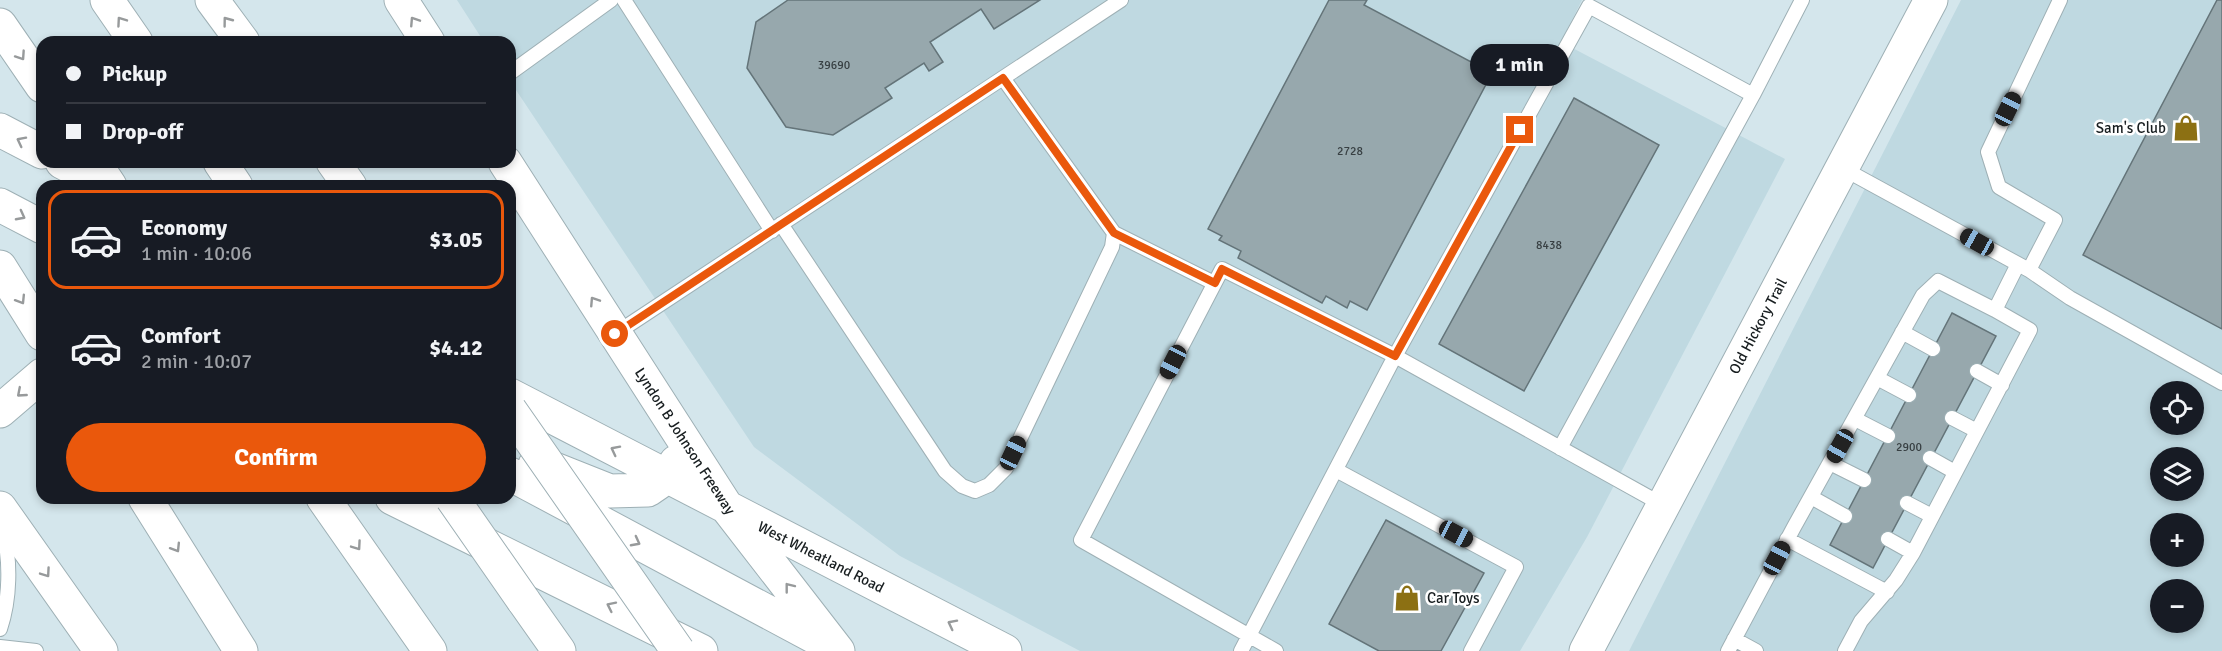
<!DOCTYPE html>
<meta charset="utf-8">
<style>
body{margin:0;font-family:Signika,sans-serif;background:#242831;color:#f1f3f6;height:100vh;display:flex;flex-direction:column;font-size:22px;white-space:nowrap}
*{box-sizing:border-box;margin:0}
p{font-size:20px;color:#9ea1a6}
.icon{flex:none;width:33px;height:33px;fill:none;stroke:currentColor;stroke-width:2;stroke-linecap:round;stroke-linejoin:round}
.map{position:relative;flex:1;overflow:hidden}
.drawer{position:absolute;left:36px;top:180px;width:480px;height:324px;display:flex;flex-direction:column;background:#171b24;border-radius:18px;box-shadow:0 3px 9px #0003}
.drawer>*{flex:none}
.hud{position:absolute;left:36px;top:36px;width:480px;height:132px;border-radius:18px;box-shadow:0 3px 9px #0003;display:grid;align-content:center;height:132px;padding:0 30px;background:#171b24}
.controls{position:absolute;left:2150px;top:381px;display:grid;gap:12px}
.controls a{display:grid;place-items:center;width:54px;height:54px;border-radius:50%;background:#171b24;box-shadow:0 3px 9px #0003;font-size:30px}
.end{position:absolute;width:27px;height:27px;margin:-14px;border:8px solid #ea580c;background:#fff;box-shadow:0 0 0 3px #fff}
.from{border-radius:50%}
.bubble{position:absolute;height:42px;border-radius:21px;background:#171b24;box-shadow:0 3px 9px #0003;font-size:20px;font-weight:700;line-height:42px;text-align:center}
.car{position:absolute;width:18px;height:36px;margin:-18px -9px;border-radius:8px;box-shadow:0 0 4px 2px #0007;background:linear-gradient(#222 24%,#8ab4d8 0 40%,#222 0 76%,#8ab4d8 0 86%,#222 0)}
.hud b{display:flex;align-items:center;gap:21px;height:57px;font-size:22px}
.hud b+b{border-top:2px solid #363941}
.hud i{width:15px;height:15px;background:#f1f3f6}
ul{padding:10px 0 0;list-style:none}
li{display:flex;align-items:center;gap:18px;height:99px;margin:0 12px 9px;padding:0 18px;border:3px solid transparent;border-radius:18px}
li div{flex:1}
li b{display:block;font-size:22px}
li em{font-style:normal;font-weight:700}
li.current{border-color:#ea580c}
li>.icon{width:54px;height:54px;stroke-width:1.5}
.primary-button{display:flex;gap:12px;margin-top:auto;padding:12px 30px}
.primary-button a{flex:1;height:69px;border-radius:36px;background:#ea580c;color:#fff;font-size:24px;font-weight:700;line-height:69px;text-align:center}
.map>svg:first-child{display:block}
.built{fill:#bfd9e1;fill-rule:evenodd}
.building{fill:#97a8ad;stroke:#647479;stroke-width:1.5}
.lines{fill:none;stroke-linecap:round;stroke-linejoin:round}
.service-casing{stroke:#9eb0b5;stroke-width:16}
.tertiary-casing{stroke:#9eb0b5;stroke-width:35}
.secondary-casing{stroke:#9eb0b5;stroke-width:35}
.motorway-casing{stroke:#9eb0b5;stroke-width:35}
.service{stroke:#fff;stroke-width:14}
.tertiary{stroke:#fff;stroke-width:33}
.secondary{stroke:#fff;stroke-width:33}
.motorway{stroke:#fff;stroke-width:33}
.motorway-bridge-casing{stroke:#9eb0b5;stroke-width:35;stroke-linecap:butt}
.motorway-bridge{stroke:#fff;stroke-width:33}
.oneway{stroke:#979a9b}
.route{stroke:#ea580c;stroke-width:8}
.labels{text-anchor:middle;stroke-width:5;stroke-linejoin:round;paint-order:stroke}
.number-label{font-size:12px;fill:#384043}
.poi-label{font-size:15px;fill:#181e20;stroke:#fff;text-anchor:end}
.street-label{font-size:15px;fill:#181e20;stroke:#fff}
</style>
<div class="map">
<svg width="2222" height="651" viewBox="0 0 2222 651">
<rect width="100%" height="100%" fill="#d4e6ec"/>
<!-- built -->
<path class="built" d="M457 0H1582L1561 42 1785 159 1587 537 1520 651H1080L900 556 754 447 510 81V42H484Z
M1961 0H2222V651H1629ZM2160 392H2193V424H2160ZM2160 458H2193V490H2160ZM2160 524H2193V556H2160ZM2160 590H2193V622H2160Z"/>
<!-- building -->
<path class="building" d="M788 0H1040L994 29 981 9 930 42 943 62 929 71 924 63 885 88 892 98 833 135 786 127 747 68 756 22Z
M1329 0H1367L1364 5 1492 73 1367 310 1350 301 1347 308 1326 296 1322 303 1238 258 1241 251 1219 240 1222 236 1208 229Z
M2217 0H2222V329L2083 255Z
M1574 98 1659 145 1524 391 1439 344Z
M1952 313 1996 336 1873 568 1830 545Z
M1386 520 1484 573 1441 651H1379L1329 624Z"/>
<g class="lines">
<!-- service casing -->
<g class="service-casing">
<path id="service" d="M624 0 772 231
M510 73 611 0
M1842 168 2029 270 2070 298 2222 383
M781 224 945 471 962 486 975 491 989 485 1006 468 1112 247 1114 233 1003 78
M1114 233 1214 283
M2029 270 2055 220 1999 187 1988 152 2060 0
M1902 332 1933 349
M615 334 1121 0
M1977 371 2002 385
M1877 378 1909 395
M1952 418 1977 431
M1855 419 1888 436
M1560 448 1753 95
M1930 458 1955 472
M1830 463 1864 480
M1336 470 1516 567 1471 651
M1811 497 1845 516
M1907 503 1932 516
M1787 539 1887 592
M1888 539 1913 553
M0 629C10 599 11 561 3 531
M1734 639 1756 651
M0 647 36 651
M1241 651 1395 356 1663 505
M1276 651 1081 540 1222 269 1395 356 1589 6 1753 95 1802 0
M1728 651 1794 527 1923 295 1938 281 1995 310 2018 264
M1845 651 1861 621 1896 580 1913 553 2030 330 1995 310"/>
</g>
<!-- tertiary casing -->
<g class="tertiary-casing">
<path id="tertiary" d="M1586 651 1931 0"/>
</g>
<!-- secondary casing -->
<g class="secondary-casing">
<path id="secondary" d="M401 0 428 42
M0 130 42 152
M62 162 108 186
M505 162 728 509 838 651
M0 205 42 227
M510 395 1005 651
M0 411 42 375
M535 465 542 464 610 491 648 490 667 477 676 462
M510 474 826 643
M392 498 701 651
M0 508 101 651"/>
</g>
<!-- motorway casing -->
<g class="motorway-casing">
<path id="motorway" d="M107 0 136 42
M212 0 243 42
M0 25 42 86
M94 162 110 186
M220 162 236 186
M333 162 350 186
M0 267 42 334
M145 498 241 651
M323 498 430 651
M523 600 559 651"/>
</g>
<!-- service -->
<use href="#service" class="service"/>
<!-- tertiary -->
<use href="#tertiary" class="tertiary"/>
<!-- secondary -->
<use href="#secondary" class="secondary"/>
<!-- motorway -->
<use href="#motorway" class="motorway"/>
<!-- motorway-bridge casing -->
<g class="motorway-bridge-casing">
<path id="motorway-bridge" d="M510 410 678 651
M452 498 523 600"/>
</g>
<!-- motorway-bridge -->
<use href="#motorway-bridge" class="motorway-bridge"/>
</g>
<!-- one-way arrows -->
<defs><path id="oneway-chevron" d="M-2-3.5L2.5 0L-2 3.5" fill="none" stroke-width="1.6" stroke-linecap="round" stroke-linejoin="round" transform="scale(1.5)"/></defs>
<g class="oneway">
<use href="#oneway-chevron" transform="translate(121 21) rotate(-125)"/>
<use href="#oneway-chevron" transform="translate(227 21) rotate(-127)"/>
<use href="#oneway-chevron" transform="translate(414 21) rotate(-123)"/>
<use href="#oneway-chevron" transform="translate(21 56) rotate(56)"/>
<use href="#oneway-chevron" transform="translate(21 141) rotate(-153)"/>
<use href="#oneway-chevron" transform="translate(21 216) rotate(28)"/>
<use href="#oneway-chevron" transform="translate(21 300) rotate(58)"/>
<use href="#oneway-chevron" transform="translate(594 301) rotate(-123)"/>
<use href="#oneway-chevron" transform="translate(21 393) rotate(139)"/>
<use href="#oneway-chevron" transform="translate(615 450) rotate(-153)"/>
<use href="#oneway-chevron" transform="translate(636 542) rotate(28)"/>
<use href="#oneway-chevron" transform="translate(357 546) rotate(55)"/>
<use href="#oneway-chevron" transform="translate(176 548) rotate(58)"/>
<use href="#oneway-chevron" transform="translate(46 573) rotate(55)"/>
<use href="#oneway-chevron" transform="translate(789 587) rotate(-128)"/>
<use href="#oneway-chevron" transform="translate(611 606) rotate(-154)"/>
<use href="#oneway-chevron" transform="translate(952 624) rotate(-153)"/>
</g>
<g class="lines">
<!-- route -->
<path class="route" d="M615 334 1003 78 1114 233 1215 283 1222 269 1395 356 1520 130"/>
</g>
<!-- icons -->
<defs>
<g id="shop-bare" transform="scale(2.07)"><path d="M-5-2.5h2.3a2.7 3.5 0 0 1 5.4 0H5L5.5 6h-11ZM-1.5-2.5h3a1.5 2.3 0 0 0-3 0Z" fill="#8c7013" stroke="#fff" stroke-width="2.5" paint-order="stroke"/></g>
</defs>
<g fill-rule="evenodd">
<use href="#shop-bare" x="2186" y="128"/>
<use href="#shop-bare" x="1407" y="598"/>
</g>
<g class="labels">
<!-- number labels -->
<g class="number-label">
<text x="834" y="69">39690</text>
<text x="1350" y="155">2728</text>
<text x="1549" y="249">8438</text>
<text x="1909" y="451">2900</text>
</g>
<!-- poi labels -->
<g class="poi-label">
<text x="2166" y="133">Sam's Club</text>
<text x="1427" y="603" text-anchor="start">Car Toys</text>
</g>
<!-- street labels -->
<g class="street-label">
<text transform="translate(1758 326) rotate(-62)" y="5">Old Hickory Trail</text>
<text transform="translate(685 441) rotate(57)" y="5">Lyndon B Johnson Freeway</text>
<text transform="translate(821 557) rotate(27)" y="5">West Wheatland Road</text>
</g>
</g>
</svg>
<div class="controls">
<a><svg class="icon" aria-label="locate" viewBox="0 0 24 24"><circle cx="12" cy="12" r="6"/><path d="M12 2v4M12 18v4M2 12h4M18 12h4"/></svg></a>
<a><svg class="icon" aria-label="layers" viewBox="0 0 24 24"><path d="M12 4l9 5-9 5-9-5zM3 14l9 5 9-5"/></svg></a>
<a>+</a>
<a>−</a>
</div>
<i class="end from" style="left:615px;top:334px"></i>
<i class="end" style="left:1520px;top:130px"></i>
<div class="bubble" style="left:1470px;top:44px;width:99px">1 min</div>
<i class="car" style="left:2008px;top:109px;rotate:26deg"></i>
<i class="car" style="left:1977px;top:242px;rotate:299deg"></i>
<i class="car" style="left:1173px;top:362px;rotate:207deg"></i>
<i class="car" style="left:1840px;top:446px;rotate:209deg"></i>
<i class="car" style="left:1013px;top:453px;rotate:25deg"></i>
<i class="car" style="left:1456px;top:534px;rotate:118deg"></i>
<i class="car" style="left:1777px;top:558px;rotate:28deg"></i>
<div class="hud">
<b><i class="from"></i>Pickup</b>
<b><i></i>Drop-off</b>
</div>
<section class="drawer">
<ul>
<li class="current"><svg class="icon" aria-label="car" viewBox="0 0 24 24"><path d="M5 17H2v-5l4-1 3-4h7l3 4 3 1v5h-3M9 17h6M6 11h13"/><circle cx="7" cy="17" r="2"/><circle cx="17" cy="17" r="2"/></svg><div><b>Economy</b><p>1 min · 10:06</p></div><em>$3.05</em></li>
<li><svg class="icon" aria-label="car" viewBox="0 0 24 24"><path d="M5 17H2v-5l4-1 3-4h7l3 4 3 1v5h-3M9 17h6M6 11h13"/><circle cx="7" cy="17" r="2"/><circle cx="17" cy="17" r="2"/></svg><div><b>Comfort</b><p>2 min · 10:07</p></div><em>$4.12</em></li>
</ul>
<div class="primary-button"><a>Confirm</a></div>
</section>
</div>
